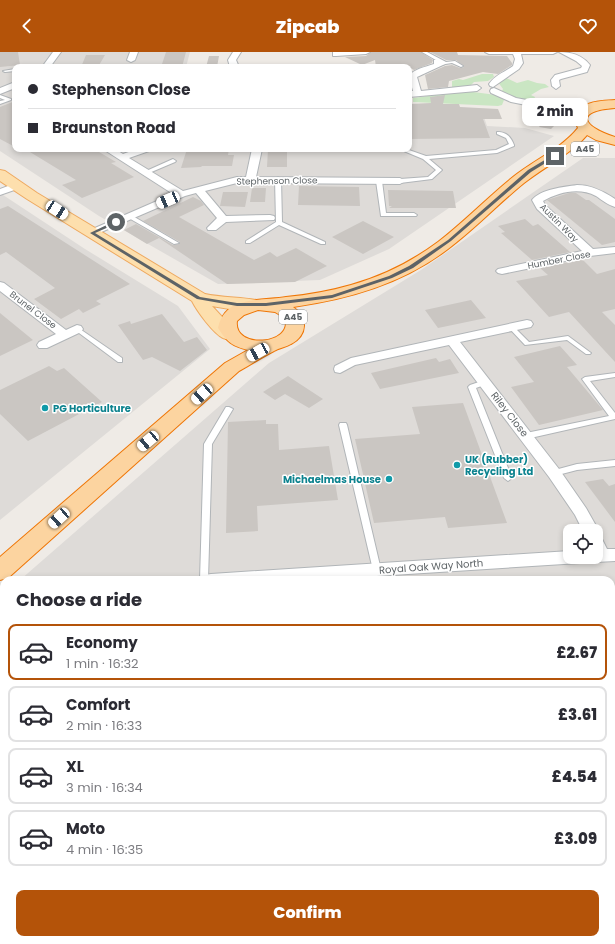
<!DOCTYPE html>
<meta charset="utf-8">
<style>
body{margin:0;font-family:Poppins,sans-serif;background:#f7f7f7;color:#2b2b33;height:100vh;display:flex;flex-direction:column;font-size:15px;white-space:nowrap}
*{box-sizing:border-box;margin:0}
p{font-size:13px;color:#7c7c81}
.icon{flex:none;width:22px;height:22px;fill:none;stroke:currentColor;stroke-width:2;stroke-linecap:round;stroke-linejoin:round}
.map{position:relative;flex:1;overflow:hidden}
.details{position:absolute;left:0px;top:524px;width:615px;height:368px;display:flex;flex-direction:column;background:#fff;border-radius:12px 12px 0 0;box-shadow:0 2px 6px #0003}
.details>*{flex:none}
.top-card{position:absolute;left:12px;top:12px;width:400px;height:88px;border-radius:8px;box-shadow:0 2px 6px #0003;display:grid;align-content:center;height:88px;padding:0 16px;background:#fff}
.fabs{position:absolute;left:563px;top:472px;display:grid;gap:8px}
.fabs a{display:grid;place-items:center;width:40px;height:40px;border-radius:8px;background:#fff;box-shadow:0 2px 6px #0003;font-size:20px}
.end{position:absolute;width:18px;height:18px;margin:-9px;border:5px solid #5d6366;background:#fff;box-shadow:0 0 0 2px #fff}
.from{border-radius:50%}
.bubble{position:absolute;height:28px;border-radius:8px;background:#fff;box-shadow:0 2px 6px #0003;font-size:13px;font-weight:800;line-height:28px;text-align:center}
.car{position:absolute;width:12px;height:24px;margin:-12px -6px;border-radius:5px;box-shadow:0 0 3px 1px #0007;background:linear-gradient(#fff 24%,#345 0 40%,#fff 0 76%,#345 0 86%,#fff 0)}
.top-card b{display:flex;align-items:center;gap:14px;height:38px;font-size:15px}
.top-card b+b{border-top:1px solid #e1e1e2}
.top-card i{width:10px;height:10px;background:#2b2b33}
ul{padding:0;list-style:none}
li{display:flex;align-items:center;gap:12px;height:56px;margin:0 8px 6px;padding:0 8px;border:2px solid #e1e1e2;border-radius:8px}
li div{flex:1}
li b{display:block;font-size:15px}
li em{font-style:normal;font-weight:800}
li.current{border-color:#b45309}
li>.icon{width:36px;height:36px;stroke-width:1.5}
h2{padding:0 16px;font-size:18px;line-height:48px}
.button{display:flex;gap:8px;margin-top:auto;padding:8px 16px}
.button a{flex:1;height:46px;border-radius:8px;background:#b45309;color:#fff;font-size:16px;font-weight:800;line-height:46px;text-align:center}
header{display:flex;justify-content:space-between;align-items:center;height:52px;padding:0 16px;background:#b45309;color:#fff;font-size:18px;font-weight:800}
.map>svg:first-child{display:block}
.industrial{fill:#dedbd8;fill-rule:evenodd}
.green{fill:#cae6c3}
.building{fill:#cac6c2}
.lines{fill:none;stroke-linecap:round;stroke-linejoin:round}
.service-casing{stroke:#b1b5b8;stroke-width:2}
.minor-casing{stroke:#b1b5b8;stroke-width:2}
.primary-casing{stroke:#eea960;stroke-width:2}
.trunk-casing{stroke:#ef7606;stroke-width:2}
.service{fill:#fff;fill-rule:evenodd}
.minor{fill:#fff;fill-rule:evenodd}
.primary{fill:#fddfad;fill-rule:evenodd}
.trunk{fill:#fcd4a0;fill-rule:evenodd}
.route{fill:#5d6366}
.culture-dot{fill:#0f9aa8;stroke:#fff;stroke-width:1.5}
.labels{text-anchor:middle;stroke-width:3;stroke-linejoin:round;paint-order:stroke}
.shield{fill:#fff;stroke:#8e9294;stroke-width:1}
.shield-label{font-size:9px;font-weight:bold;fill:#5d6366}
.far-street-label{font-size:9px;fill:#5d6366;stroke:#fff}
.culture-label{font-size:10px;font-weight:bold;fill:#0d838f;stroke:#fff;text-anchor:start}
.street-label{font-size:10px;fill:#5d6366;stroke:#fff}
</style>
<header><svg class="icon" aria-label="back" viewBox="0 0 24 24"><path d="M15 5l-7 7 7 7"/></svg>Zipcab<svg class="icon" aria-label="heart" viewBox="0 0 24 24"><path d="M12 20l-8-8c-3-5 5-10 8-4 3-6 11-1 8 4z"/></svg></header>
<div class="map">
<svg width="615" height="892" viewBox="0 0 615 892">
<rect width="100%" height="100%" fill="#efebe6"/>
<!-- industrial -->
<path class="industrial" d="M0 0H190L186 15H15V97H409V65H484L487 74 525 76 554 84 389 197 320 228 218 232 99 164 0 99Z
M583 106H615V892H0V545L4 542V888H611V528H20L269 311 421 218ZM570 479H596V505H570Z
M0 141 85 197 178 254 210 297 0 468Z"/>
<!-- green -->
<path class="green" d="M482 22H493L494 25 488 29 474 30 469 35H452V29L459 27 463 28Z
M504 25 517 31 528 28 537 31 545 32 549 35 541 37 531 43 535 45 533 50 520 48 502 39 503 37 498 30Z
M466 39 496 43 504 48 502 53 498 54 413 50V46Z"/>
<!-- building -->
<path class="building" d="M0 0H18L20 13 0 15Z
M166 0H186L182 15H161Z
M371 0H421L433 8 432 11 414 18 409 15H376L375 8 362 13 345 5 366 4Z
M430 0H457L458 3 507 4 512 11V13L498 22 483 20 449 29 448 35 428 37 425 23 445 14 452 13 460 16 464 15 456 8H446Z
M86 3H105L98 15H81Z
M209 4H219L217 15H206Z
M445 43 443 52H459L460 55 498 57 502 67H483L490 86 409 87V52L431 51 430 45Z
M15 49V95L0 87V55Z
M549 62 557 71 551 77 539 75Z
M25 97H94L116 110 111 111 134 125 82 146 62 133 76 128Z
M187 97H229L228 103H234L232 114H202L201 115 181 116Z
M268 97H287V115H267Z
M299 134 359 135 360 154 298 153Z
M252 136H266L265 150H250Z
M388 138 453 139 456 156H389L392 154H389Z
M223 140H248L245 155 220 154Z
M569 141H576L586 148H589L615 167V190L602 193 547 148Z
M193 145 201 149 204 153 179 165 254 208 270 200 277 205 296 196 327 214 295 230 227 232 159 186 147 192 124 178 136 172 173 193 179 192 180 190 143 169Z
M8 154 130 232 96 249 101 252 83 261 79 257 61 267 34 247 55 236 6 200 0 203V157Z
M525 167 533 174 538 172 570 200 532 208 501 181 505 180 498 174Z
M363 169 394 185 363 202 332 185Z
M580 208 584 209 597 222 615 217V257L602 260 615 273V310L569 260 549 265 516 229 548 223 540 216Z
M471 248 486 266 438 276 425 258Z
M0 261 33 288 0 304Z
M162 262 184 290 197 285 207 298 180 319 152 305 143 308 118 273 130 269 131 272Z
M560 294 577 313 567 315 603 358 539 373 511 335 534 330 514 305Z
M436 306 439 310 450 307 459 321 380 337 371 321Z
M49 314 57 319 64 316 102 350 28 389 0 362V338Z
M288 324 300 332 323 347 309 356 285 342 275 348 263 340Z
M463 351 507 471 448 476 445 465 374 471 355 387 420 382 412 355Z
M266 368V372H278L279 398 329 394 338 448 257 454 258 479 226 481 228 370Z
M603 427 609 434 615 432V470L585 430Z"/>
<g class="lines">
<!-- service casing -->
<g class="service-casing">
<path id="service" d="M422 0H427L446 10 455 9 463 14 461 15 452 11 439 13V11H441Z
M48 13H50V15H32Z
M15 17V19L5 20 3 19Z
M0 43 11 47V48L0 52V49L5 48 0 46Z
M497 80C507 80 511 85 514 93V94L497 101 429 107 442 118 432 127 400 131 397 129 400 127 428 125 436 118 423 107 399 97H406L426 104 496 98 509 92 506 86 497 82Z
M173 107 176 109 175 110 149 121 144 120Z
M278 125 281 127 282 170 325 190V192H321L279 173 250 191H246V189L276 170 275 127Z
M379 127 382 129 386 161H414L417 163 416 164H381L376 129Z
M127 163H131L179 191 174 192 127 165Z
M511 273 513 274 529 290 568 284 591 301 590 302H586L567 288 525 293 508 275Z
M77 275 122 306V310H118L75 278 74 277Z
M615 321V325L590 329 615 361V367L526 387 523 386 522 384 523 382 526 381 609 364 582 327 585 325Z
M485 328 489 330 487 332 476 336 512 426 508 429 504 426 468 335 470 333Z
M226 355H229L233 357 212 392 208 528H200L204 392Z
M340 371H346L347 373 381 518 380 520H374L373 518 339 373Z
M615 408V414L577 418 554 424 550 421 551 419 577 412Z
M0 587H4V595H0Z"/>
</g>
<!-- minor casing -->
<g class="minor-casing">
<path id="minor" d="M53 0H61L50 15H42Z
M130 0H138L135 8 131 10 127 8Z
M233 0H241L236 8 239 15H230L228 8Z
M333 0H370L366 2 336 4H333Z
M485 0H557L553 2H521L523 11 519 17 493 35 490 34 489 32C495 23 505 20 513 14L515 7 513 2H489Z
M559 0C572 0 582 3 590 13L587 20 561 27 559 28 560 34 556 37 552 34 551 28 555 23 581 16 582 14 576 9Z
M434 8H440L445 12 417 25 421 39 477 33 481 36 477 39 409 45V39H413L409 24C414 17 425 15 434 12Z
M15 30V36L0 42V36Z
M494 36 516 46 581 58 585 61 581 64 511 50 491 41 490 39 491 37Z
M103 97H115L123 102 137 97H151L149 99 129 106 183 139 237 125H246L252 97H262L256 125 400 126 405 129 400 132 237 131 205 139 226 164 270 163 274 164 275 166 274 168 226 170 216 178H208L207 176 217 166 196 141 185 144 92 184 87 181 88 179 173 142Z
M16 131 20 132 21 134 20 136 0 143V137Z
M577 133C591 133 603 139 615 147V155C608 153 602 148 596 144 579 135 559 140 543 149L545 153 593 197 615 195V201L590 204 502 222 498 221 496 219 498 217 582 199 537 157 532 148C541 137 563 135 577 133Z
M0 230 4 231 66 278 77 273 81 274 83 277 81 280 47 296H39L37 293 39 290 56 282 0 239Z
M527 268 531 269 533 272 531 275 460 290 559 417 586 456 599 479 596 483V479H583L575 463 549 425 449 293 355 313 340 321 335 320 334 317 335 314 351 306Z
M596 485 602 487 607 497H615V509L596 510 590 508 589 505H596Z
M570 499V505H588L586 509 580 511 314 528H203L205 523 211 522Z"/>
</g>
<!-- primary casing -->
<g class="primary-casing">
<path id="primary" d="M0 118 5 119 37 141 205 242C224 246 244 245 262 249L265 253 262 257C247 260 227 257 212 254L238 282 235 286C231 287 227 288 223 286 213 281 197 259 192 249L27 147 0 129Z"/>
</g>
<!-- trunk casing -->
<g class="trunk-casing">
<path id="trunk" d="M615 48V56C573 59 583 75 615 85V93L596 88 587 83C570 103 544 115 524 131 498 152 475 177 448 197 402 232 349 247 293 255 308 265 308 283 291 292 286 295 279 296 274 299 262 305 250 313 239 319L8 526 0 528V505L225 311 248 298C232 294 227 290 218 276 220 267 223 262 230 256 245 246 269 248 286 245 308 243 330 239 351 233 383 224 411 210 438 190 464 170 487 146 513 125 534 108 561 97 578 76L574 67C579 49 599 49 615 48ZM258 258 275 260 285 266C294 293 233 298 237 269L244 263Z"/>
</g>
<!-- service -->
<use href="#service" class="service"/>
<!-- minor -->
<use href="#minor" class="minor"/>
<!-- primary -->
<use href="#primary" class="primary"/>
<!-- trunk -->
<use href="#trunk" class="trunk"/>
</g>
<!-- route -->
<path class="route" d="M553 103 557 104 531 120 451 189 413 216 392 226 332 246 266 254H237L197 247 90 181 115 169H118V171L95 181 200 245 237 251H266L332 243 389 224 409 214 448 188 528 118Z"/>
<!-- markers -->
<g class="culture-dot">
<circle cx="45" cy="356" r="4"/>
<circle cx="457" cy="413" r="4"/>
<circle cx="389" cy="427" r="4"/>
</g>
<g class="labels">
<!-- shield labels -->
<g class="shield">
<rect x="571" y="90" width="28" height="14" rx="3"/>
<rect x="279" y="258" width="28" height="14" rx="3"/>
</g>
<g class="shield-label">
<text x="585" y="100">A45</text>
<text x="293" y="268">A45</text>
</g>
<!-- far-street labels -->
<g class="far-street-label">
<text transform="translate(277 129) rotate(-1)" y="3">Stephenson Close</text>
<text transform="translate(559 171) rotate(45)" y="3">Austin Way</text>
<text transform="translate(559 208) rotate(-11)" y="3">Humber Close</text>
<text transform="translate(33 258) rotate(37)" y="3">Brunel Close</text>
</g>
<!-- culture labels -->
<g class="culture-label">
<text x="53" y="360">PG Horticulture</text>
<text x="465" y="411">UK (Rubber)<tspan x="465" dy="12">Recycling Ltd</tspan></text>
<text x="381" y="431" text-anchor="end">Michaelmas House</text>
</g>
<!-- street labels -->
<g class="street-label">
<text transform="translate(510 362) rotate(52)" y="4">Riley Close</text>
<text transform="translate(431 514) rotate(-4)" y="4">Royal Oak Way North</text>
</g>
</g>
</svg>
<div class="fabs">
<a><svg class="icon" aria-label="locate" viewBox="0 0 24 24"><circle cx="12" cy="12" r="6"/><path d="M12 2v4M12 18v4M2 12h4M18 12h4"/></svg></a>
</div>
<i class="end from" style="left:116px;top:170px"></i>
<i class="end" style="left:555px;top:104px"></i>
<div class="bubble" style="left:522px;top:46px;width:66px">2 min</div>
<i class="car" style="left:168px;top:148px;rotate:247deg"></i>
<i class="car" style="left:57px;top:158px;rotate:123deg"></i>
<i class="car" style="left:258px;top:300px;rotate:241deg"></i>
<i class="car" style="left:202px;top:342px;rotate:228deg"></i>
<i class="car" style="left:148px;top:389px;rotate:230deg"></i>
<i class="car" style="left:59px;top:466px;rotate:228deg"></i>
<div class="top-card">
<b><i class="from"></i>Stephenson Close</b>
<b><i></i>Braunston Road</b>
</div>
<section class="details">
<h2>Choose a ride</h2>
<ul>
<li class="current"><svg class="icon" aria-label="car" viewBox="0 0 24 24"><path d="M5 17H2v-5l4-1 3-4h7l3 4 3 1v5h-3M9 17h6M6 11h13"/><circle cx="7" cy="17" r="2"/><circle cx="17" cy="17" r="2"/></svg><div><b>Economy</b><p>1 min · 16:32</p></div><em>£2.67</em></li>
<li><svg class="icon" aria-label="car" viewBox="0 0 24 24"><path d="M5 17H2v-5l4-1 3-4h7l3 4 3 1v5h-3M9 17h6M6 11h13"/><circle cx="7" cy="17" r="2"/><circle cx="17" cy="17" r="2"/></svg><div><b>Comfort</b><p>2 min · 16:33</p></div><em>£3.61</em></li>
<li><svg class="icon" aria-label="car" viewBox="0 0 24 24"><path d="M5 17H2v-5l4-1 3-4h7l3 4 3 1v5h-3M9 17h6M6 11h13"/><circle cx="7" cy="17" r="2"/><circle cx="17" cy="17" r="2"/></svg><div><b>XL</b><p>3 min · 16:34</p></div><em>£4.54</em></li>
<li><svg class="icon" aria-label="car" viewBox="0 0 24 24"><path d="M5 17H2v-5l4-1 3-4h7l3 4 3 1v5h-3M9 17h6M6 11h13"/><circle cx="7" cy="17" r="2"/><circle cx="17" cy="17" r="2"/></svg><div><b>Moto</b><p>4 min · 16:35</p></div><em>£3.09</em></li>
</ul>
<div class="button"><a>Confirm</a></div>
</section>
</div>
